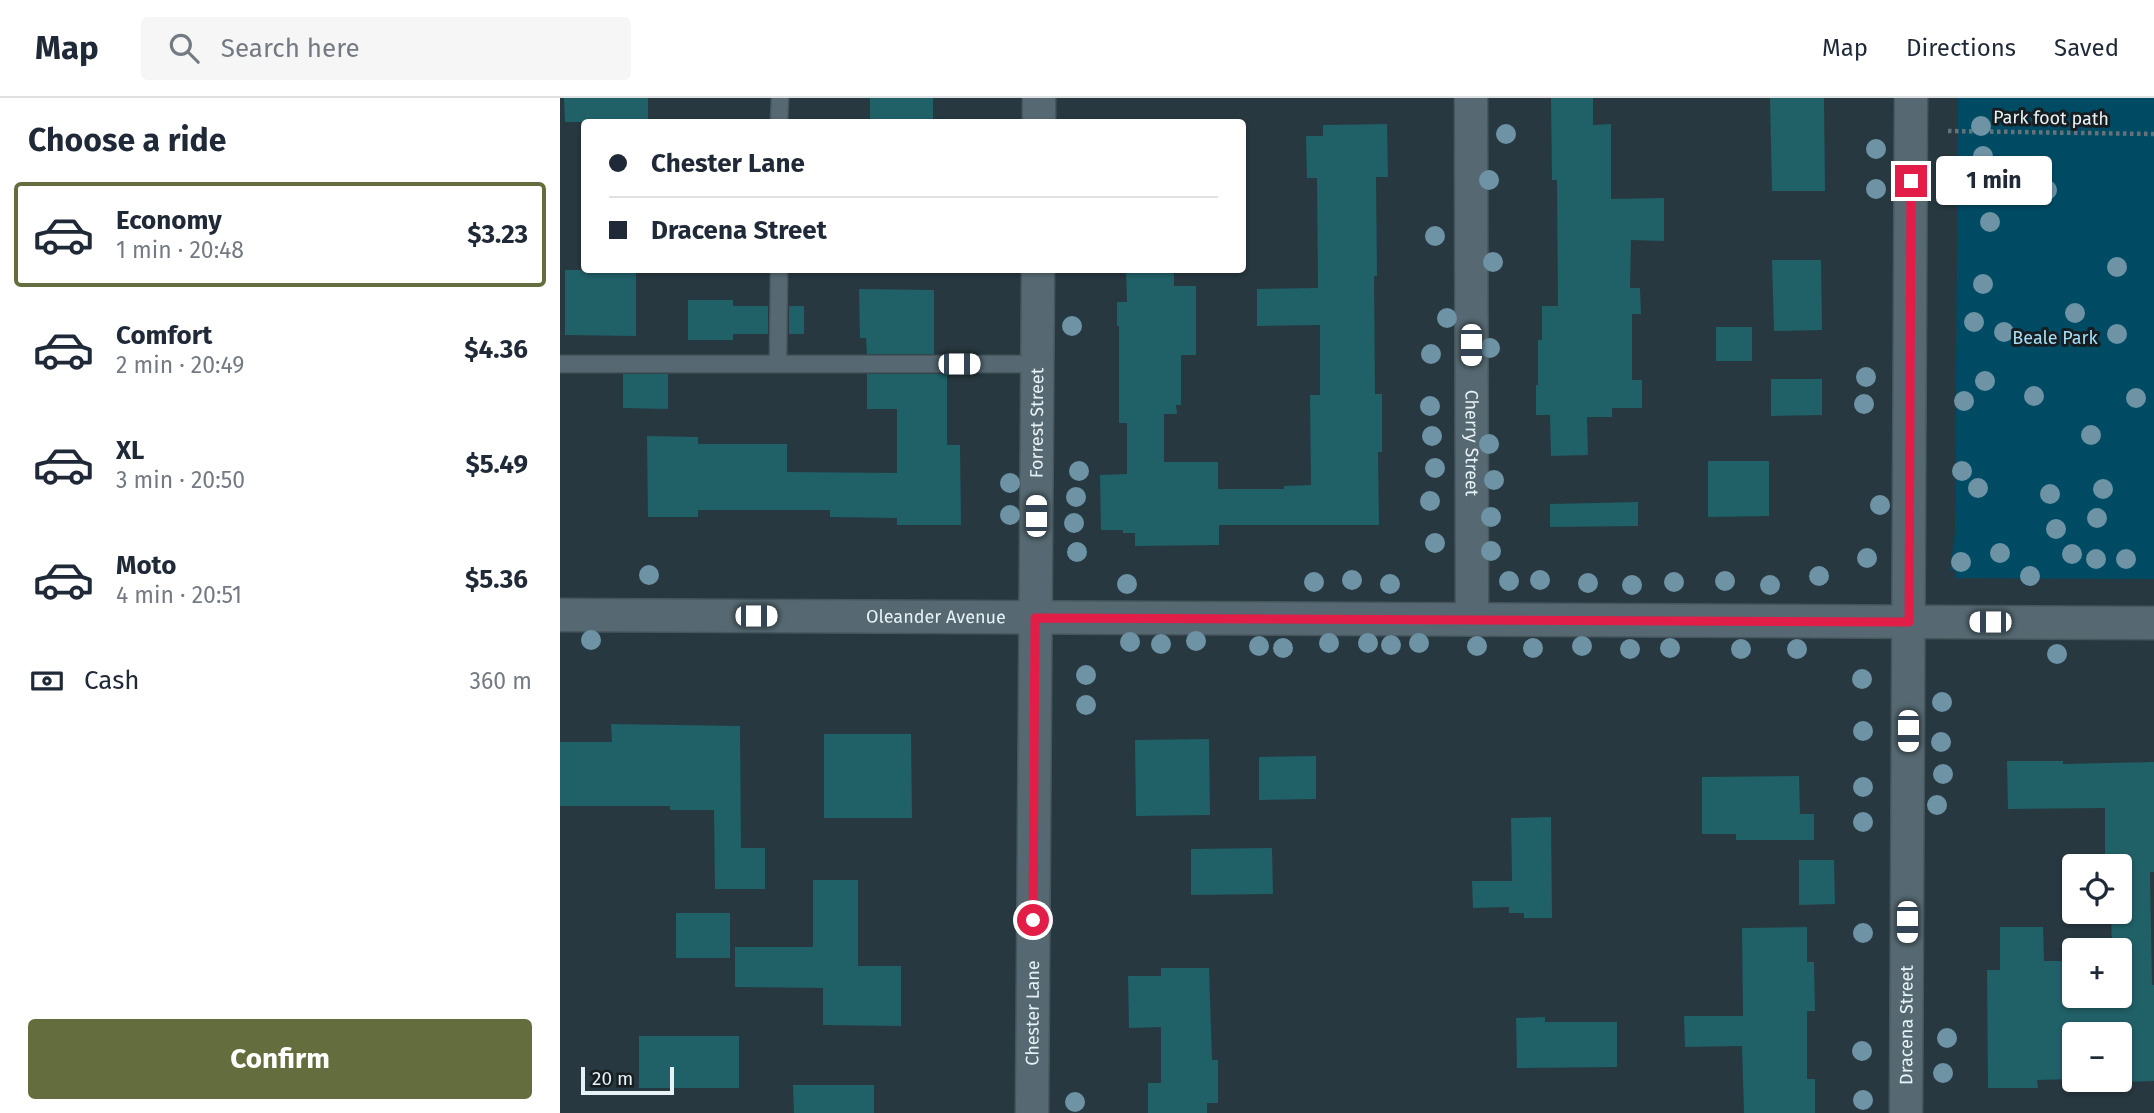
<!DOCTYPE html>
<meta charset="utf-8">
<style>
body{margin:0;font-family:"Fira Sans",sans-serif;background:#f6f6f7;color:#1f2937;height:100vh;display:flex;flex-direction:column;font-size:26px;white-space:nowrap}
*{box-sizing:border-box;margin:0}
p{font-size:23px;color:#747a83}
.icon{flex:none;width:38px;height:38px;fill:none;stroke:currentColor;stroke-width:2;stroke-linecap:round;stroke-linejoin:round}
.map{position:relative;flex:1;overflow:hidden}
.side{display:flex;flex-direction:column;background:#fff;width:560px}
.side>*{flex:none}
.guide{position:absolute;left:21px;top:21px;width:665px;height:154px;border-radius:7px;box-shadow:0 2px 5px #0004;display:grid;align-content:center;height:154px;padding:0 28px;background:#fff}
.tools{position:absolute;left:1502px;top:756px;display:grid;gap:14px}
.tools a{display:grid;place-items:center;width:70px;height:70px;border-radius:7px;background:#fff;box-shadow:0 2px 5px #0004;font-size:35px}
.scale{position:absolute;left:21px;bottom:18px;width:93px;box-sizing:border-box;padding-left:7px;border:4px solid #e7f2f7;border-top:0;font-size:19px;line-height:24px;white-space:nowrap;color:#e7f2f7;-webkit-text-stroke:5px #171e22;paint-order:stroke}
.end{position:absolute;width:32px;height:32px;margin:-16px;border:9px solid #e11d48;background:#fff;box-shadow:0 0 0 4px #fff}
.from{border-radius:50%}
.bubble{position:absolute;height:49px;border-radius:7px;background:#fff;box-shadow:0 2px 5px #0004;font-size:23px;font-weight:700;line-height:49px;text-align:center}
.car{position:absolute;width:21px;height:42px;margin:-21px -10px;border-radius:9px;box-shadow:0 0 5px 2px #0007;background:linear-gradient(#fff 24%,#345 0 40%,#fff 0 76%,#345 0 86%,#fff 0)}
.guide b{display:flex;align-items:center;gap:24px;height:66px;font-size:26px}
.guide b+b{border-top:2px solid #e0e1e3}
.guide i{width:18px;height:18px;background:#1f2937}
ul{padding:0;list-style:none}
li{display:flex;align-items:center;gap:21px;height:105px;margin:0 14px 10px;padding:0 14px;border:4px solid transparent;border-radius:7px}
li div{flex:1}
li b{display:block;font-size:26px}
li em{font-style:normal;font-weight:700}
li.selected{border-color:#646d3e}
li>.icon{width:63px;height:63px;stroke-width:1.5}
h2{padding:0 28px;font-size:32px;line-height:84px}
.pay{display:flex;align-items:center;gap:18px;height:77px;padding:0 28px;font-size:26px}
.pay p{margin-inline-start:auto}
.button{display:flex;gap:14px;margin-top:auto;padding:14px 28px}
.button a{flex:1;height:80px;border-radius:7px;background:#646d3e;color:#fff;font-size:28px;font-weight:700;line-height:80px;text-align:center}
header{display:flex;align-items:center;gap:42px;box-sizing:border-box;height:98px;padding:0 35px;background:#fff;border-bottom:2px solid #e0e1e3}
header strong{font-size:33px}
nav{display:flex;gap:38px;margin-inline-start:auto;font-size:24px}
.search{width:490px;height:63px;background:#f6f6f7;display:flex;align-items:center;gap:18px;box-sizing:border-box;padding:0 24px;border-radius:7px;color:#747a83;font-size:26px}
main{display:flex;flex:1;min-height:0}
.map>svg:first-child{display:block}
.green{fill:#004b64}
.building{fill:#206067}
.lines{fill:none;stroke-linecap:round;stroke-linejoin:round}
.lane-casing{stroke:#47565d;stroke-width:19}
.street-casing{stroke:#47565d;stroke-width:35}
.path{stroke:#64737a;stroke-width:4.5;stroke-dasharray:3.5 3.5;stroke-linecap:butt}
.lane{stroke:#566972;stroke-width:16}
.street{stroke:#566972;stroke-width:32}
.tree{fill:#6d93a5}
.route{stroke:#e11d48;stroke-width:9}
.labels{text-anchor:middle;stroke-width:6;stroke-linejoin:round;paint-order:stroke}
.street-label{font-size:18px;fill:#e7f2f7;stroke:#171e22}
.park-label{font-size:18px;fill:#a7def7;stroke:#171e22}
</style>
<header>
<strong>Map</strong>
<div class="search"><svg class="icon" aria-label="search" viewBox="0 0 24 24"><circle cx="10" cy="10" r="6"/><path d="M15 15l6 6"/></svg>Search here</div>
<nav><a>Map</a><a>Directions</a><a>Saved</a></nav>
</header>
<main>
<section class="side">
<h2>Choose a ride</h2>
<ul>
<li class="selected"><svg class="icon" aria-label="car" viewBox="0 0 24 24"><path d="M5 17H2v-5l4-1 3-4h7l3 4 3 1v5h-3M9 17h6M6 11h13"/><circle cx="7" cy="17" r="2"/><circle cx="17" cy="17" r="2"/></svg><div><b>Economy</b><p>1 min · 20:48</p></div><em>$3.23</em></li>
<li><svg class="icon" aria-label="car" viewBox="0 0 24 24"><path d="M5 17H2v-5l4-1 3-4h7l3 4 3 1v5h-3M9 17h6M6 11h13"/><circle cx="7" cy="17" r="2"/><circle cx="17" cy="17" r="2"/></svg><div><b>Comfort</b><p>2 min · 20:49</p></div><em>$4.36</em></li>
<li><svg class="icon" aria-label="car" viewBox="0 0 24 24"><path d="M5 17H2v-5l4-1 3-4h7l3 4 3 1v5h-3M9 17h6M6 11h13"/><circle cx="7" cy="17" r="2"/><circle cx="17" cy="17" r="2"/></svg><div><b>XL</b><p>3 min · 20:50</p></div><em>$5.49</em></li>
<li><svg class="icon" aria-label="car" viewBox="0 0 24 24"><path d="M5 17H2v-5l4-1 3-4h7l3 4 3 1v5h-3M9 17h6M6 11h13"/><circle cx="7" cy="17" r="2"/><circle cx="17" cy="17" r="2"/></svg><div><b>Moto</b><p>4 min · 20:51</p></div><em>$5.36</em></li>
</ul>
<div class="pay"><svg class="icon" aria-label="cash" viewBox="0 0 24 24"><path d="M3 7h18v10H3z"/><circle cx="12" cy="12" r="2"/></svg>Cash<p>360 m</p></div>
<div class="button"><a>Confirm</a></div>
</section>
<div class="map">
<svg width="1594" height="1015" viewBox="0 0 1594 1015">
<rect width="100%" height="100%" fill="#273840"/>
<!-- green -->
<path class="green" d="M1398 0H1594V481L1395 480V473L1390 472 1395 435Z"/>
<!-- building -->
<path class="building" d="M4 0H88V24H5Z
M310 0H373V24H310Z
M991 0H1033V27L1051 26V101L1104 100V143L1071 142 1070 190H1080L1081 216H1072V282H1082V310H1052V319H1027L1028 357 991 358 990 317H976V287H978V242H982V208H998L997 82H992Z
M1210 0H1264L1265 93H1212Z
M827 26 828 79H816L817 178H814L815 296H822V354H818L819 427H659V447L575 448V435H563V432H541L540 377 567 376V325H559V228H557V204H567L566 172H614V188H636V257H621V307H616L617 316H604V364H658V391H724V388L751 387 750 297H760V227L697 228V191L758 190 757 80H747L746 38H763V27Z
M1212 162H1261L1262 232 1214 233Z
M5 172H76V238L5 237Z
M299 191 374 192V256H307L306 240H300Z
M128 202H173V208H208V236H173V242H128Z
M229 208H244V236H229Z
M1156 229H1192V263H1156Z
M63 276H108V311L63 310Z
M307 276H387V347H400L401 427H337V420L270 419V412H138V419H88L87 338 138 339V346H227V374L337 375V311H307Z
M1211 281H1262V317L1211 318Z
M1148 363H1209V418L1148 419Z
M1078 404V428L990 429V406Z
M51 626 180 628 181 750H205V791H155L154 712H110V708H0V644H52Z
M264 636H351L352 720H264Z
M649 641 650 717 576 718 575 642Z
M756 658V701L699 702V659Z
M1447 663H1503V666L1594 664V774H1590L1592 887H1594V983L1564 984V936H1514V981L1477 982 1478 990H1428L1427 872H1440V829H1483L1484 863H1514V898H1559V852H1552L1551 814H1559V768H1545V710L1448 711Z
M1239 678 1240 716H1254V742H1176V736H1142V679Z
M991 719 992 820H964V815H949V809L913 810 912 783H952L951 720Z
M712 750 713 796 631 797V751Z
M1239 762H1274L1275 806 1239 807Z
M253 782H298V868H341V928L263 927V890L175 889V849H253Z
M116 815H170V860H116Z
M1247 829V864H1254L1255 913H1247V981H1255V1015H1184L1182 948 1125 949 1124 918H1183L1182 830Z
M601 870H649L652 962H658V1005H647V1015H588V985H601V929L569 930 568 878H601Z
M985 919V924H1057V969L957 970 956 920Z
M79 938H179V990H79Z
M233 987H314V1015H234Z"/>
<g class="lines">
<!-- lane casing -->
<g class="lane-casing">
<path id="lane" d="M219 24 220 0
M0 266H477
M218 266 219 172"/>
</g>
<!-- street casing -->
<g class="street-casing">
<g id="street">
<path id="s1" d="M911 0 912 521"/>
<path d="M479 24V0"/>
<path id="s2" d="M0 517 1594 525"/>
<path id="s3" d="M472 1015 478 172"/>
<path id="s4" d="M1346 1015 1351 0"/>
</g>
</g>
<!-- path -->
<path class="path" d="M1388 33 1594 36"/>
<!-- lane -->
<use href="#lane" class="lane"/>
<!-- street -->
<use href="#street" class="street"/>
</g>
<!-- trees -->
<g class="tree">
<circle cx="1421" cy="28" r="10"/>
<circle cx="946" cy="36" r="10"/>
<circle cx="1316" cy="51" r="10"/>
<circle cx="1423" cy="58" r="10"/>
<circle cx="929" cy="82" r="10"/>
<circle cx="1316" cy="91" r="10"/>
<circle cx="1487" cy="92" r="10"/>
<circle cx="1430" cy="124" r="10"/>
<circle cx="875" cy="138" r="10"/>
<circle cx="933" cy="164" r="10"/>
<circle cx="1557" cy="169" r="10"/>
<circle cx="1423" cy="186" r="10"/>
<circle cx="1515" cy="215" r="10"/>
<circle cx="887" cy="220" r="10"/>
<circle cx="1414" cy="224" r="10"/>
<circle cx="512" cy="228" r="10"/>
<circle cx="1444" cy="234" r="10"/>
<circle cx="1557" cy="236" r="10"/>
<circle cx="930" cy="250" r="10"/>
<circle cx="871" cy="256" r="10"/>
<circle cx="1306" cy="279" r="10"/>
<circle cx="1425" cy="283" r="10"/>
<circle cx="1474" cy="298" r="10"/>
<circle cx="1576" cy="300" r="10"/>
<circle cx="1404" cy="303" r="10"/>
<circle cx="1304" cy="306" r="10"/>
<circle cx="870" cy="308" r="10"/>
<circle cx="1531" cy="337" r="10"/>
<circle cx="872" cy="338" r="10"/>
<circle cx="929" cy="346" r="10"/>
<circle cx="875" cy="370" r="10"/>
<circle cx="519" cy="373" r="10"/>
<circle cx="1402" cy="373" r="10"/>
<circle cx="934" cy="382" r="10"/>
<circle cx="450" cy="385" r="10"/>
<circle cx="1418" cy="390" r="10"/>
<circle cx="1543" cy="391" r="10"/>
<circle cx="1490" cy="396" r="10"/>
<circle cx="516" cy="399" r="10"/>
<circle cx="870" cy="403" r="10"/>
<circle cx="1320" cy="407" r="10"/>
<circle cx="450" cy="417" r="10"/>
<circle cx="931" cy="419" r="10"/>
<circle cx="1537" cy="420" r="10"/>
<circle cx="514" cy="425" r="10"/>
<circle cx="1496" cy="431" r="10"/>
<circle cx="875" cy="445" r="10"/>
<circle cx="931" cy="453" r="10"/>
<circle cx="517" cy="454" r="10"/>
<circle cx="1440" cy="455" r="10"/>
<circle cx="1512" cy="456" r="10"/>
<circle cx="1307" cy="460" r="10"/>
<circle cx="1536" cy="461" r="10"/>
<circle cx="1566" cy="461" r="10"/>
<circle cx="1401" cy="464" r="10"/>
<circle cx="89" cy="477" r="10"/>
<circle cx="1259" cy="478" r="10"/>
<circle cx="1470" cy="478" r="10"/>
<circle cx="792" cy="482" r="10"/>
<circle cx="980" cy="482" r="10"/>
<circle cx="949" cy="483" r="10"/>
<circle cx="1165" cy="483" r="10"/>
<circle cx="754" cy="484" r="10"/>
<circle cx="1114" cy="484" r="10"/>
<circle cx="1028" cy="485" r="10"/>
<circle cx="567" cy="486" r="10"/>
<circle cx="830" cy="486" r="10"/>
<circle cx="1072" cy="487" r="10"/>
<circle cx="1210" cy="487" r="10"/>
<circle cx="31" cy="542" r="10"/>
<circle cx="636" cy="543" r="10"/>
<circle cx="570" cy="544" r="10"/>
<circle cx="769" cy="545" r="10"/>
<circle cx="808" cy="545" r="10"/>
<circle cx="859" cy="545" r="10"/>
<circle cx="601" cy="546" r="10"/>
<circle cx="831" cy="547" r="10"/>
<circle cx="699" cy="548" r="10"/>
<circle cx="917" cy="548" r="10"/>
<circle cx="1022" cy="548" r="10"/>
<circle cx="723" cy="550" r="10"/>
<circle cx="973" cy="550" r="10"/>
<circle cx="1110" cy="550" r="10"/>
<circle cx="1070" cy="551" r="10"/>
<circle cx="1181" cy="551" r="10"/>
<circle cx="1237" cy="551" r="10"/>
<circle cx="1497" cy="556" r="10"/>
<circle cx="526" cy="577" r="10"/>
<circle cx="1302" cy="581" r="10"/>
<circle cx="1382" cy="604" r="10"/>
<circle cx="526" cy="607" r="10"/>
<circle cx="1303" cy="633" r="10"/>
<circle cx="1381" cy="644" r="10"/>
<circle cx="1383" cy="676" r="10"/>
<circle cx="1303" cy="689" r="10"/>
<circle cx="1377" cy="707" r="10"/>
<circle cx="1303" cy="724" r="10"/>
<circle cx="1303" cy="835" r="10"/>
<circle cx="1387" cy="940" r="10"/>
<circle cx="1302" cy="953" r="10"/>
<circle cx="1383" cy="975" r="10"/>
<circle cx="1303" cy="1002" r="10"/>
<circle cx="515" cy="1004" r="10"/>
</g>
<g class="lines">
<!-- route -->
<path class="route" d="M473 822 475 520 1349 524 1351 83"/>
</g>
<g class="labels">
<!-- street labels -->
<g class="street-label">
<text transform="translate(1491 20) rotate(1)" y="6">Park foot path</text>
<text dy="6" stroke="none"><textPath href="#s3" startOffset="690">Forrest Street</textPath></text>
<text dy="6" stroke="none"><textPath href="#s1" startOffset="345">Cherry Street</textPath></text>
<text dy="6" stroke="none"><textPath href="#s2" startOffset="376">Oleander Avenue</textPath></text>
<text dy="6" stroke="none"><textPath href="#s3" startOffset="100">Chester Lane</textPath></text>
<text dy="6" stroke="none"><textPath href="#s4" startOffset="88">Dracena Street</textPath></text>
</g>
<!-- park labels -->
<g class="park-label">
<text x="1495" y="246">Beale Park</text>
</g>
</g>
</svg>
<div class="tools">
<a><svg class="icon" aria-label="locate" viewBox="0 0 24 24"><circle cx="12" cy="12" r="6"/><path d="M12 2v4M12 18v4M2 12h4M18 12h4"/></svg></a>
<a>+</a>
<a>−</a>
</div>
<div class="scale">20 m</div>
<i class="end from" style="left:473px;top:822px"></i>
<i class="end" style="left:1351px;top:83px"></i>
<div class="bubble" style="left:1376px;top:58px;width:116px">1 min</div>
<i class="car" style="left:911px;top:247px;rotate:180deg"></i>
<i class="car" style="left:399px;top:266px;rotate:90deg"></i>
<i class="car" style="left:476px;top:418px;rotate:0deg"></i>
<i class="car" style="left:196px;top:518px;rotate:90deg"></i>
<i class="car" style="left:1430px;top:524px;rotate:270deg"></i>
<i class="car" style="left:1348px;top:633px;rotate:180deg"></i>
<i class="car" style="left:1347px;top:824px;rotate:180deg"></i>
<div class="guide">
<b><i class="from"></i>Chester Lane</b>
<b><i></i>Dracena Street</b>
</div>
</div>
</main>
